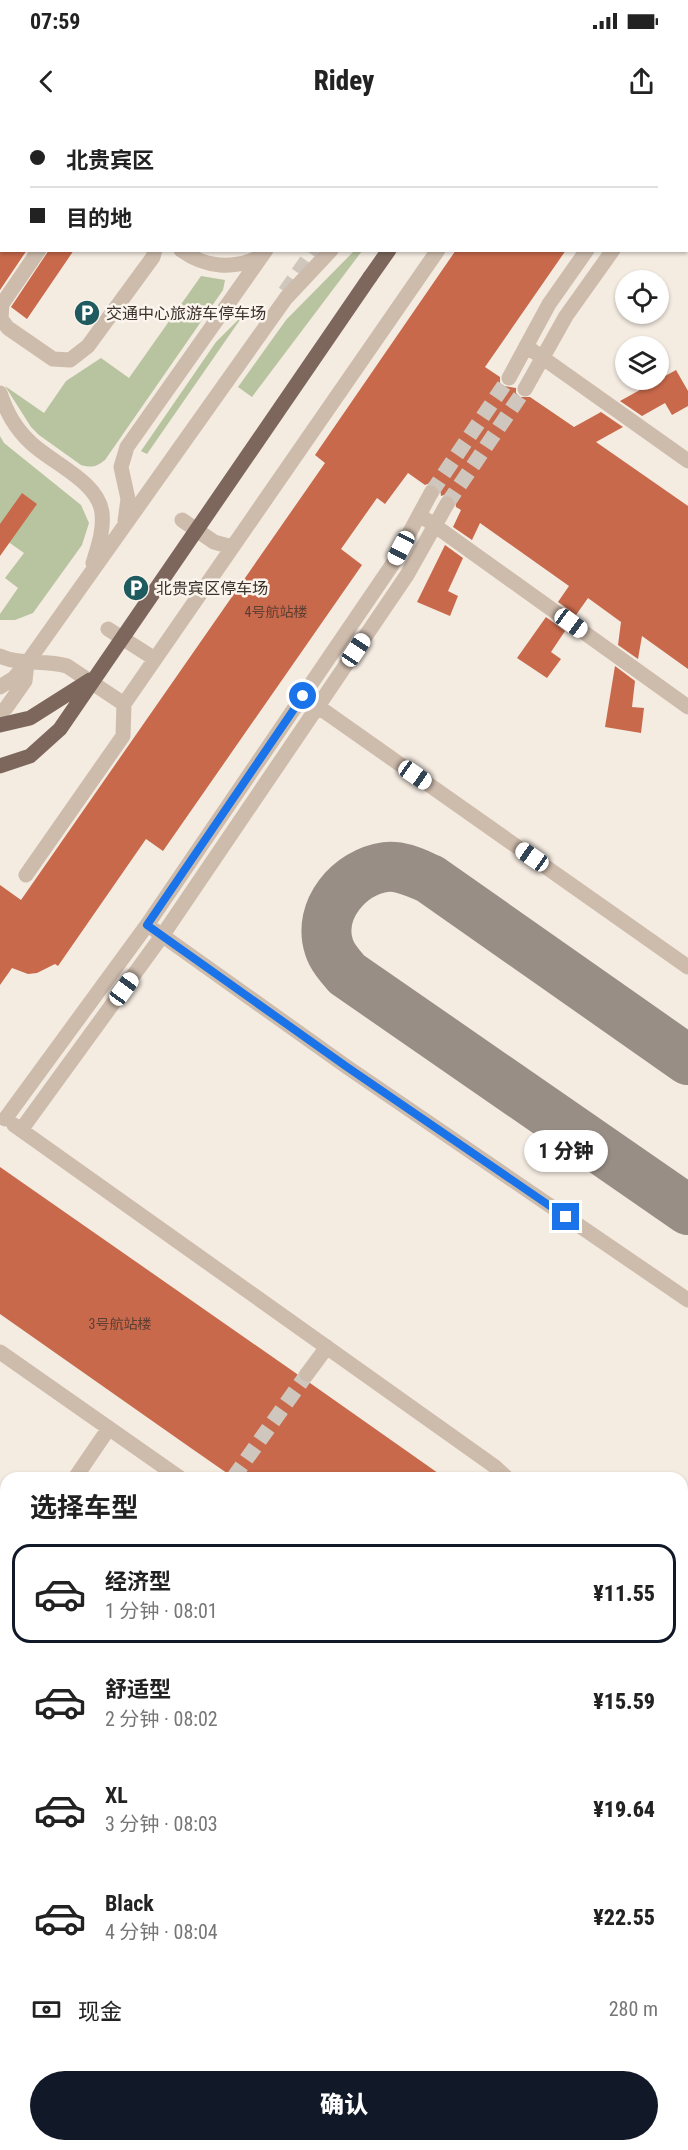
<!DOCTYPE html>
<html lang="zh">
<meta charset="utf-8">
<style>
body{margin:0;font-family:"Roboto Condensed","Noto Sans SC",sans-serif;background:#f2f2f2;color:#222;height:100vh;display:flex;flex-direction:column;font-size:22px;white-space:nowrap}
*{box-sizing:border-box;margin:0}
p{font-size:20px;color:#767676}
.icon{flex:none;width:33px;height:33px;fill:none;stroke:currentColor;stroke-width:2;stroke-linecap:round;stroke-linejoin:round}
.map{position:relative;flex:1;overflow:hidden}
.side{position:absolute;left:0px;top:1352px;width:688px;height:680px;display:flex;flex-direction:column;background:#fff;border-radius:18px 18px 0 0;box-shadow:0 2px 4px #0004}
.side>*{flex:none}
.banner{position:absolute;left:0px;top:0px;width:688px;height:132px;box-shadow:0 2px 4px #0004;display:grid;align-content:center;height:132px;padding:0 30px;background:#fff}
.tools{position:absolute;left:615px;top:150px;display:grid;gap:12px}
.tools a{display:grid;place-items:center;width:54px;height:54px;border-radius:50%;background:#fff;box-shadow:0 2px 4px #0004;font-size:30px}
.end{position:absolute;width:27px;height:27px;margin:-14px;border:8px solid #1a73e8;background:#fff;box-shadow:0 0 0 3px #fff}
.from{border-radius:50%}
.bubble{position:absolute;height:42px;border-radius:21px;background:#fff;box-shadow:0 2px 4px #0004;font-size:20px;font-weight:800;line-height:42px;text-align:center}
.car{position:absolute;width:18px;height:36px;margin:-18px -9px;border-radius:8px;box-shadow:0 0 4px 2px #0007;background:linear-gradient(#fff 24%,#345 0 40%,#fff 0 76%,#345 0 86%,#fff 0)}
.banner b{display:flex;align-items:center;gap:21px;height:57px;font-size:22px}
.banner b+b{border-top:2px solid #e0e0e0}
.banner i{width:15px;height:15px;background:#222}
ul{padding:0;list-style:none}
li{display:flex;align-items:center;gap:18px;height:99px;margin:0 12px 9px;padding:0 18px;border:3px solid transparent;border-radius:18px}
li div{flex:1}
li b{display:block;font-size:22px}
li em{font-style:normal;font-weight:800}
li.on{border-color:#111827}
li>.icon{width:54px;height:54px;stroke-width:1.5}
h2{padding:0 30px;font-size:27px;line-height:72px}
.pay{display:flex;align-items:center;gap:15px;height:66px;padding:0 30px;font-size:22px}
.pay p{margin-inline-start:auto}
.primary-button{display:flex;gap:12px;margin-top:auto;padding:12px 30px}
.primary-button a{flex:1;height:69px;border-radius:36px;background:#111827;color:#fff;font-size:24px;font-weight:800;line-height:69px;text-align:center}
.status{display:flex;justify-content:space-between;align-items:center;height:42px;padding:0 30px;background:#fff;direction:ltr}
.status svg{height:16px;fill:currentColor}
header{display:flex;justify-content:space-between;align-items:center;height:78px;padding:0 30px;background:#fff;font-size:27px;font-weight:800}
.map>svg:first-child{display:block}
.green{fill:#b8c4a0}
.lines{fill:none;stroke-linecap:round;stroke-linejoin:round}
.taxiway{stroke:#988e86;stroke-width:50}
.building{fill:#c8694b}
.minor-tunnel{stroke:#cfc6bd;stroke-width:15;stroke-dasharray:15 8;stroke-linecap:butt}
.minor{stroke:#cdbbac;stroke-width:15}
.major{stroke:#7d675c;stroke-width:15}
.major-bridge{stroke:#7d675c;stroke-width:15}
.route{stroke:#1a73e8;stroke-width:8}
.labels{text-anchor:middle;stroke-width:5;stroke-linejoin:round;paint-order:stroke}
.number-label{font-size:14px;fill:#5e3e33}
.poi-label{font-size:16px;fill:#3b302b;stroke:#fbf5ee;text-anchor:start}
</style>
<div class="status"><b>07:59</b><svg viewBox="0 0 49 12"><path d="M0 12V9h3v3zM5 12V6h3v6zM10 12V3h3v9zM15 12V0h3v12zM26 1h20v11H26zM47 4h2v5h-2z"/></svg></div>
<header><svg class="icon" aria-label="back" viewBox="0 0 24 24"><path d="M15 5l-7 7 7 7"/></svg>Ridey<svg class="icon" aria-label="share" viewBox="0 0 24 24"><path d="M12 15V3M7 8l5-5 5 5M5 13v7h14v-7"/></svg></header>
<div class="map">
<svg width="688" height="2030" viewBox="0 0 688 2030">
<rect width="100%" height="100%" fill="#f4ebe1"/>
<!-- green -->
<path class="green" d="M354 131H362L252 277 238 267 286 200Z
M201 156 225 160 223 170 105 340C96 347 92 348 81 345L39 315 31 307 5 266 44 293 66 261 101 238 129 258Z
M244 194 147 334 141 331 216 222Z
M0 316 4 323 81 385 89 403 82 425 33 493 15 500H0V494L18 468 5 458 24 433 0 416Z"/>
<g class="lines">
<!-- taxiway -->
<path class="taxiway" d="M688 940 430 759C416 753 401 745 386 747 349 752 317 790 329 827 332 837 340 846 347 854L688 1090
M682 1936 688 1928
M615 2030 619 2025"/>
</g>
<!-- building -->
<path class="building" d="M0 130H27L0 170Z
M49 130H74L27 199 11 187Z
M456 130H566L485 247 500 257V263L504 266 516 268V273L520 277H530L574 307 601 292 623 307 596 322 688 386V549L642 516 638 539 618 525 621 502 588 478 576 495 558 482 569 466 480 403 472 420 453 407 461 390 456 387 455 379 447 374 441 376 440 368 436 365 430 363 425 365 408 353 385 384 377 378 341 429 362 445 163 731 146 719 58 846 55 844 37 853 28 854 12 848 0 865V765L21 780 325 343 315 335Z
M676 250 688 271V286L672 295 665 283 642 296 620 281Z
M22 373 37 384 0 436V404Z
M445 425 463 438 448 471 458 476 450 496 417 482Z
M546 497 565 511 551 532 561 539 547 558 517 538Z
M615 546 635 561 632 587 644 588 641 613 605 607Z
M0 1047 297 1254 302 1262 310 1263 445 1358H234L188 1326 0 1194Z"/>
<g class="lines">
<!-- minor-tunnel -->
<path class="minor-tunnel" d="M405 2 406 0
M285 172 314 130
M431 373 509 258
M447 384 525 269
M233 1358 307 1254"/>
<!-- minor -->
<path class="minor" d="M260 2 261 0
M357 2 358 0
M442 2 444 0
M527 2 528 0
M680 2 681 0
M687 29 688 28
M687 75 688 76
M181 130C206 148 234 150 262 136
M2 183 1 199 8 208 53 239 70 240 88 226 153 137 155 130
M0 187 39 130
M526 226 688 341
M509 258 549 184 587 130
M525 269 566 196 613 130
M0 273C7 293 15 308 31 323 52 343 99 362 102 393 104 410 98 427 93 443
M182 400 214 422 232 427
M427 400 688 587
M125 401 128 379 121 347 127 327 266 130
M108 509 155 539
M0 536C22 546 44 539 67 546L124 584 438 130
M0 567 14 558 27 543 286 178 331 130
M310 581 688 847
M0 592 6 588 25 561 27 543
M26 755 123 616 124 584
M156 811 347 947 688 1180
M5 999 147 805 392 445 431 373
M14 1005 494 1346 507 1358
M21 1010 162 816 407 455 447 384
M0 1232 180 1358
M307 1254 327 1227
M75 1358 109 1308
M0 1467 6 1458
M682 1712 688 1704
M0 1819 6 1812
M0 1857 6 1850
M0 1893 6 1886
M0 1901 6 1906
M465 2030 469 2025"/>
<!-- major -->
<path class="major" d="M486 2 487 0
M370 157 389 130"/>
<!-- major-bridge -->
<path class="major-bridge" d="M0 605 30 598 90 560
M0 646 30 636 60 609 370 157"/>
</g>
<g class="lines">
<!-- route -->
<path class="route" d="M303 576 147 805 347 947 566 1097"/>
</g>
<!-- icons -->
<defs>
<g id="parking-disc" transform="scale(1.35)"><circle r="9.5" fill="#1f5a5e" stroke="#fbf5ee"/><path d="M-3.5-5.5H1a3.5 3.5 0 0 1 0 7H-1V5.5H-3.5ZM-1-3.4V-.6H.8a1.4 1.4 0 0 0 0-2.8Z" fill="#fff"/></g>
</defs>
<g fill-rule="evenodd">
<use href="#parking-disc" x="87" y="193"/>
<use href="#parking-disc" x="136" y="468"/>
</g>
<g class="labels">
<!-- number labels -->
<g class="number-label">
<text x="276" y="497">4号航站楼</text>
<text x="120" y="1209">3号航站楼</text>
</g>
<!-- poi labels -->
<g class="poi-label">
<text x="106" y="199">交通中心旅游车停车场</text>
<text x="156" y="474">北贵宾区停车场</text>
</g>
</g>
</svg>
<div class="tools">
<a><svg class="icon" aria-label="locate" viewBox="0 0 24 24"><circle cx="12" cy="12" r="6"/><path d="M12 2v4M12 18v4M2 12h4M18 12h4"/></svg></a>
<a><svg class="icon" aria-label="layers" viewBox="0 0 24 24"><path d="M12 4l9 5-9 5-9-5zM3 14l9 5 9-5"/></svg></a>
</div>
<i class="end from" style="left:303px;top:576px"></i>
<i class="end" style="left:566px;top:1097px"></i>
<div class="bubble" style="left:524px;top:1010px;width:84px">1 分钟</div>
<i class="car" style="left:401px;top:428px;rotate:208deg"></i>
<i class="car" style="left:571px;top:503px;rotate:126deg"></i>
<i class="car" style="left:356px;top:530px;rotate:34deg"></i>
<i class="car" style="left:415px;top:655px;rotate:125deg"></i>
<i class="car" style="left:532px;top:737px;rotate:305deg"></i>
<i class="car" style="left:124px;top:869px;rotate:36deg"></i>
<div class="banner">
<b><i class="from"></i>北贵宾区</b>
<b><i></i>目的地</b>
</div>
<section class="side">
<h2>选择车型</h2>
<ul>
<li class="on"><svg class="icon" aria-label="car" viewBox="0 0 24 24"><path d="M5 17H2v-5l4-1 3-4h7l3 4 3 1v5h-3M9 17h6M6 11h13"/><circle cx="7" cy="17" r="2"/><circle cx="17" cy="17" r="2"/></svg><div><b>经济型</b><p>1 分钟 · 08:01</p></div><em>¥11.55</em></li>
<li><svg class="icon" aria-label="car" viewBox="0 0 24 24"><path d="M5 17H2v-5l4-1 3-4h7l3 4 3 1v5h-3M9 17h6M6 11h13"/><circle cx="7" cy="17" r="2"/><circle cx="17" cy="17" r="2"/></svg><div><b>舒适型</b><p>2 分钟 · 08:02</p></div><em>¥15.59</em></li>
<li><svg class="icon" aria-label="car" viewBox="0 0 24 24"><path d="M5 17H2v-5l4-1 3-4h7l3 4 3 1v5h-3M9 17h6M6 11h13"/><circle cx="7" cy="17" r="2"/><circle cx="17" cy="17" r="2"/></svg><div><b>XL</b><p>3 分钟 · 08:03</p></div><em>¥19.64</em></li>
<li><svg class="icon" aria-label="car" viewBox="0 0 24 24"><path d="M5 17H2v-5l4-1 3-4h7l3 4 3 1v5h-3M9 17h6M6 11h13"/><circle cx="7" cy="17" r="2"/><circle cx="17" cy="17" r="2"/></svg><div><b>Black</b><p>4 分钟 · 08:04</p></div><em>¥22.55</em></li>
</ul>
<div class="pay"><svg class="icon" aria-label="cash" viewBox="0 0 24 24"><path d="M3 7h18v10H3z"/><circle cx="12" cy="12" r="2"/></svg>现金<p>280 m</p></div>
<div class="primary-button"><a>确认</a></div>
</section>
</div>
